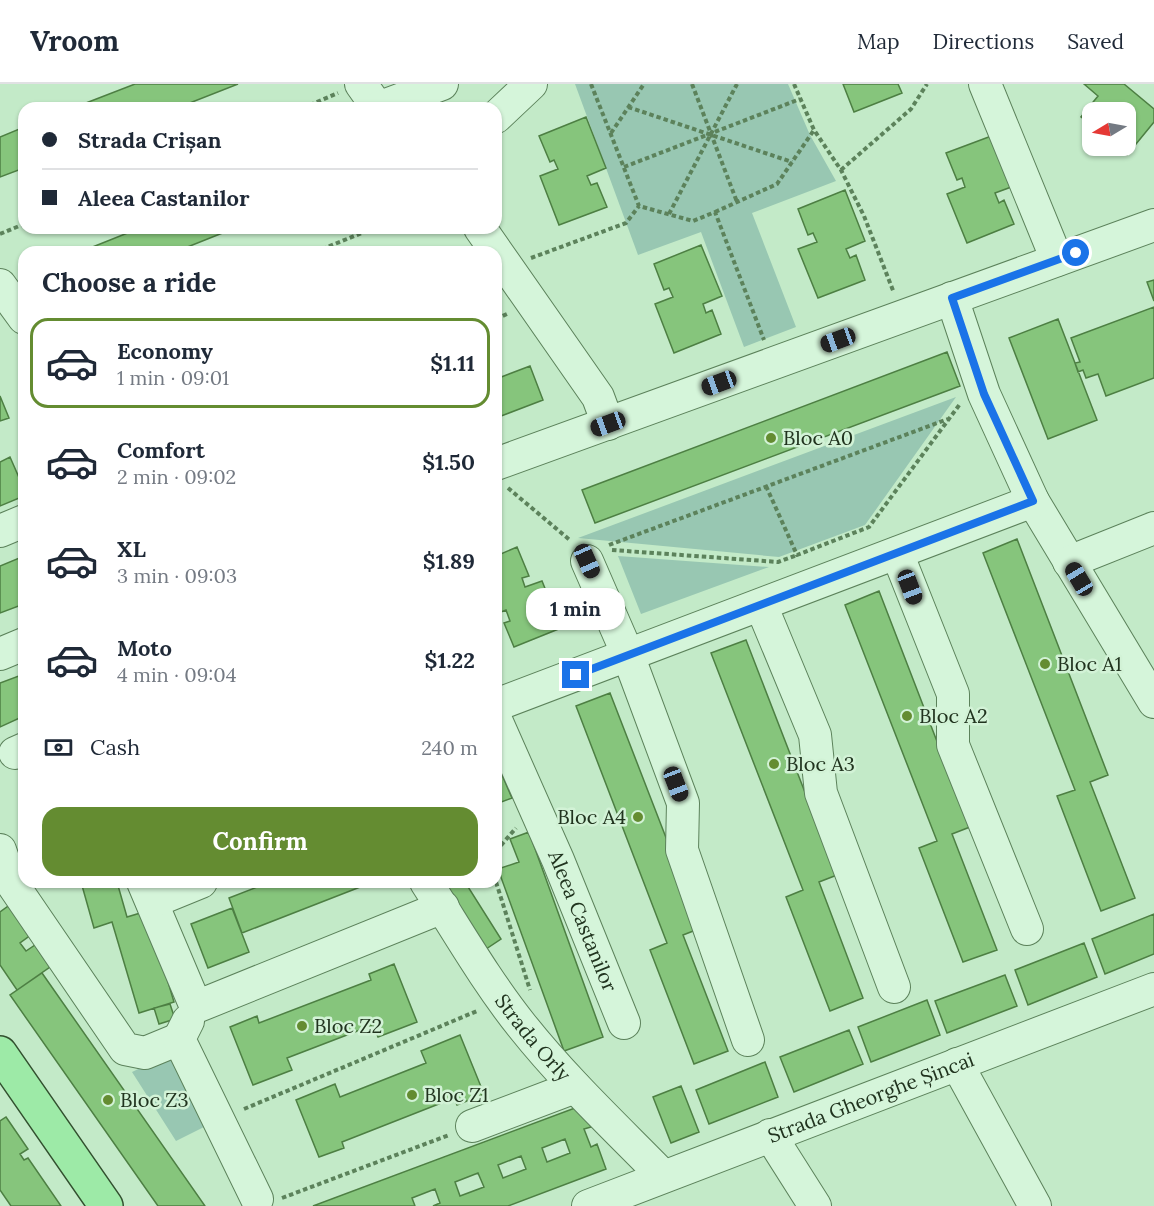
<!DOCTYPE html>
<meta charset="utf-8">
<style>
body{margin:0;font-family:Lora,serif;background:#f2f2f3;color:#1f2937;height:100vh;display:flex;flex-direction:column;font-size:22px;white-space:nowrap}
*{box-sizing:border-box;margin:0}
p{font-size:20px;color:#747a83}
.icon{flex:none;width:33px;height:33px;fill:none;stroke:currentColor;stroke-width:2;stroke-linecap:round;stroke-linejoin:round}
.map{position:relative;flex:1;overflow:hidden}
.panel{position:absolute;left:18px;top:162px;width:484px;height:642px;display:flex;flex-direction:column;background:#fff;border-radius:18px;box-shadow:0 2px 4px #0004}
.panel>*{flex:none}
.banner{position:absolute;left:18px;top:18px;width:484px;height:132px;border-radius:18px;box-shadow:0 2px 4px #0004;display:grid;align-content:center;height:132px;padding:0 24px;background:#fff}
.needle{width:39px;rotate:260deg}
.tools{position:absolute;left:1082px;top:18px;display:grid;gap:12px}
.tools a{display:grid;place-items:center;width:54px;height:54px;border-radius:12px;background:#fff;box-shadow:0 2px 4px #0004;font-size:30px}
.end{position:absolute;width:27px;height:27px;margin:-14px;border:8px solid #1a73e8;background:#fff;box-shadow:0 0 0 3px #fff}
.from{border-radius:50%}
.bubble{position:absolute;height:42px;border-radius:18px;background:#fff;box-shadow:0 2px 4px #0004;font-size:20px;font-weight:700;line-height:42px;text-align:center}
.car{position:absolute;width:18px;height:36px;margin:-18px -9px;border-radius:8px;box-shadow:0 0 4px 2px #0007;background:linear-gradient(#222 24%,#8ab4d8 0 40%,#222 0 76%,#8ab4d8 0 86%,#222 0)}
.banner b{display:flex;align-items:center;gap:21px;height:57px;font-size:22px}
.banner b+b{border-top:2px solid #e0e1e3}
.banner i{width:15px;height:15px;background:#1f2937}
ul{padding:0;list-style:none}
li{display:flex;align-items:center;gap:18px;height:90px;margin:0 12px 9px;padding:0 12px;border:3px solid transparent;border-radius:18px}
li div{flex:1}
li b{display:block;font-size:22px}
li em{font-style:normal;font-weight:700}
li.on{border-color:#648c31}
li>.icon{width:54px;height:54px;stroke-width:1.5}
h2{padding:0 24px;font-size:27px;line-height:72px}
.pay{display:flex;align-items:center;gap:15px;height:66px;padding:0 24px;font-size:22px}
.pay p{margin-inline-start:auto}
.action{display:flex;gap:12px;margin-top:auto;padding:12px 24px}
.action a{flex:1;height:69px;border-radius:18px;background:#648c31;color:#fff;font-size:24px;font-weight:700;line-height:69px;text-align:center}
header{display:flex;align-items:center;gap:36px;box-sizing:border-box;height:84px;padding:0 30px;background:#fff;border-bottom:2px solid #e0e1e3}
header strong{font-size:28px}
nav{display:flex;gap:33px;margin-inline-start:auto;font-size:21px}
.map>svg:first-child{display:block}
.green{fill:#98c7b2}
.building{fill:#86c57c;stroke:#4d7f43;stroke-width:1.5;fill-rule:evenodd}
.lines{fill:none;stroke-linecap:round;stroke-linejoin:round}
.minor-casing{stroke:#5c825b;stroke-width:34}
.major-casing{stroke:#32502f;stroke-width:36}
.path{stroke:#5c825b;stroke-width:4;stroke-dasharray:4.5 3;stroke-linecap:butt}
.minor{stroke:#d5f5da;stroke-width:32}
.major{stroke:#9deaa7;stroke-width:33}
.route{stroke:#1a73e8;stroke-width:8}
.poi-dot{fill:#648c31;stroke:#d2f2d6;stroke-width:2}
.labels{text-anchor:middle;stroke-width:5;stroke-linejoin:round;paint-order:stroke}
.poi-label{font-size:20px;fill:#20331e;stroke:#d2f2d6;text-anchor:start}
.street-label{font-size:20px;fill:#20331e;stroke:#d2f2d6}
</style>
<header>
<strong>Vroom</strong>
<nav><a>Map</a><a>Directions</a><a>Saved</a></nav>
</header>
<div class="map">
<svg width="1154" height="1122" viewBox="0 0 1154 1122">
<rect width="100%" height="100%" fill="#c3eac8"/>
<!-- green -->
<path class="green" d="M575 0H788L810 51 836 97 752 129 796 243 744 263 701 148 638 171Z
M956 313 865 441 779 473 578 454Z
M618 472 769 483 641 530Z
M178 966 214 1038 176 1057 132 988Z"/>
<!-- building -->
<path class="building" d="M135 0H238L177 24H73Z
M843 0H898L902 9 854 28Z
M1084 0H1124L1154 25V38L1127 71 1115 62H1125V28H1092V42L1081 33 1098 12Z
M586 33 606 84 587 92 591 101 597 99 607 123 559 141 540 92 558 85 554 76 550 78 539 52Z
M24 43V84L0 93V53Z
M994 51 1014 102 995 109 999 119 1004 116 1014 140 967 159 947 110 965 103 962 94 957 96 946 69Z
M845 106 865 157 846 165 850 174 856 171 865 196 818 214 798 165 817 158 813 149 808 151 798 125Z
M140 144H235L175 168H80Z
M701 161 722 212 703 220 706 229 712 226 721 250 674 269 655 220 673 213 669 204 664 206 654 180Z
M1154 196V217L1147 198Z
M1154 223V294L1106 312 1098 290 1086 294 1083 286 1078 288 1075 279 1080 278 1071 254Z
M1058 235 1097 336 1048 355 1009 254Z
M947 268 960 302 595 439 582 406Z
M530 282 543 316 496 334V295Z
M0 312 9 334 0 337Z
M10 373 24 405V412L0 422V378Z
M1017 455 1108 691 1090 698 1135 814 1101 827 1057 712 1075 706 983 469Z
M517 463 529 492 522 494 525 503 542 497 561 544 514 563 504 539 510 537 506 526 496 530V472Z
M24 472V520L0 529V482Z
M879 507 970 743 952 750 997 866 963 878 919 764 937 757 845 521Z
M746 556 837 791 819 798 863 914 830 927 786 813 803 806 711 569Z
M24 590V632L0 643V599Z
M610 609 701 844 683 851 728 967 694 980 650 866 667 859 576 622Z
M496 677 512 714 496 720Z
M529 748 603 953 564 967 498 785 519 778 510 755Z
M81 798H117L127 833 147 827 174 918 139 929 112 838 94 844Z
M270 798H373L242 849 229 814Z
M434 798H465L501 855 480 869Z
M18 815 39 845 20 859 26 867 35 861 50 883 17 906 0 881V828Z
M232 824 249 868 208 884 191 840Z
M1154 830V870L1105 890 1092 855Z
M1084 859 1097 893 1028 921 1015 886Z
M394 880 417 938 378 953 373 941 287 974 292 986 253 1001 230 943 257 932 259 939 371 896 369 890Z
M42 889 205 1122H158L10 911Z
M1005 891 1017 922 947 949 935 917Z
M927 916 940 951 871 978 858 943Z
M170 920 175 935 159 940 154 924Z
M849 946 863 980 794 1008 780 973Z
M460 951 484 1010 457 1021 454 1014 342 1058 344 1064 319 1073 296 1016 335 1000 340 1013 426 979 421 967Z
M765 978 778 1013 709 1040 696 1006Z
M681 1002 699 1048 671 1059 653 1013Z
M583 1021 591 1043 584 1045 591 1063 597 1060 606 1085 508 1122H433L440 1119 435 1105 412 1114 415 1122H313ZM565 1055 570 1069 547 1078 542 1064ZM521 1072 526 1085 503 1094 498 1081ZM478 1089 484 1103 460 1112 455 1098Z
M6 1033 28 1065 20 1070 24 1076 28 1074 61 1122H11L0 1106V1037Z"/>
<g class="lines">
<!-- minor casing -->
<g class="minor-casing">
<g id="minor">
<path d="M361 0 378 24"/>
<path d="M985 0 1057 176"/>
<path d="M378 24 442 0"/>
<path d="M496 33 531 0"/>
<path d="M480 144 598 313 608 340"/>
<path d="M0 201 24 234"/>
<path d="M952 214 984 310 1033 417 1154 618"/>
<path d="M496 380 1154 141"/>
<path d="M0 447 24 437"/>
<path d="M897 469 953 610V661L1027 845"/>
<path d="M587 477 628 571 683 719 682 766 748 956"/>
<path d="M1069 478 1154 444"/>
<path d="M761 521 815 651 821 709 894 903"/>
<path d="M0 570 24 560"/>
<path d="M496 621 1033 417"/>
<path id="s1" d="M496 636 558 776 624 939"/>
<path d="M15 669 24 665"/>
<path d="M0 766 11 798 125 965 145 969 179 955"/>
<path d="M143 798 196 923 443 823"/>
<path id="s2" d="M426 798C457 846 486 897 522 942 565 996 615 1043 663 1092"/>
<path d="M152 818 201 798"/>
<path d="M188 937 179 955 257 1115"/>
<path d="M957 980 1035 1122"/>
<path d="M472 1042 575 1003"/>
<path d="M770 1051 815 1122"/>
<path id="s3" d="M588 1122 1154 905"/>
</g>
</g>
<!-- major casing -->
<g class="major-casing">
<path id="major" d="M0 969 106 1122"/>
</g>
<!-- path -->
<path class="path" d="M591 0 639 122 693 137 715 128 764 256
M692 0 737 118
M794 0 814 46 841 86 864 132 894 209
M628 23 792 78
M303 24 338 9
M611 49 644 0
M624 83 800 15
M841 86 911 25 927 0
M715 128 777 100 814 46
M669 130 737 0
M0 150 24 140
M315 168 374 144
M531 174 626 139 639 122
M496 235 509 229
M766 402 797 471 869 443 960 320
M508 404 571 457
M609 461 948 335
M612 466 778 478 797 471
M496 767 516 744
M496 798 530 906
M244 1025 477 927
M282 1114 449 1051"/>
<!-- minor -->
<use href="#minor" class="minor"/>
<!-- major -->
<use href="#major" class="major"/>
</g>
<g class="lines">
<!-- route -->
<path class="route" d="M576 591 1033 417 984 310 952 214 1076 169"/>
</g>
<!-- markers -->
<g class="poi-dot">
<circle cx="771" cy="354" r="6"/>
<circle cx="1045" cy="580" r="6"/>
<circle cx="907" cy="632" r="6"/>
<circle cx="774" cy="680" r="6"/>
<circle cx="638" cy="733" r="6"/>
<circle cx="302" cy="942" r="6"/>
<circle cx="412" cy="1011" r="6"/>
<circle cx="108" cy="1016" r="6"/>
</g>
<g class="labels">
<!-- poi labels -->
<g class="poi-label">
<text x="783" y="361">Bloc A0</text>
<text x="1057" y="587">Bloc A1</text>
<text x="919" y="639">Bloc A2</text>
<text x="786" y="687">Bloc A3</text>
<text x="626" y="740" text-anchor="end">Bloc A4</text>
<text x="314" y="949">Bloc Z2</text>
<text x="424" y="1018">Bloc Z1</text>
<text x="120" y="1023">Bloc Z3</text>
</g>
<!-- street labels -->
<g class="street-label">
<text dy="7" stroke="none"><textPath href="#s1" startOffset="219">Aleea Castanilor</textPath></text>
<text dy="7" stroke="none"><textPath href="#s2" startOffset="189">Strada Orly</textPath></text>
<text dy="7" stroke="none"><textPath href="#s3" startOffset="303">Strada Gheorghe Șincai</textPath></text>
</g>
</g>
</svg>
<div class="tools">
<a><svg class="needle" viewBox="-14 -14 28 28"><path d="M0-13l5 13h-10z" fill="#e53935"/><path d="M0 13l5-13h-10z" fill="#747a83"/></svg></a>
</div>
<i class="end from" style="left:1076px;top:169px"></i>
<i class="end" style="left:576px;top:591px"></i>
<div class="bubble" style="left:526px;top:504px;width:99px">1 min</div>
<i class="car" style="left:838px;top:256px;rotate:250deg"></i>
<i class="car" style="left:719px;top:299px;rotate:250deg"></i>
<i class="car" style="left:608px;top:340px;rotate:250deg"></i>
<i class="car" style="left:587px;top:477px;rotate:156deg"></i>
<i class="car" style="left:1079px;top:495px;rotate:329deg"></i>
<i class="car" style="left:910px;top:503px;rotate:159deg"></i>
<i class="car" style="left:676px;top:700px;rotate:159deg"></i>
<div class="banner">
<b><i class="from"></i>Strada Crișan</b>
<b><i></i>Aleea Castanilor</b>
</div>
<section class="panel">
<h2>Choose a ride</h2>
<ul>
<li class="on"><svg class="icon" aria-label="car" viewBox="0 0 24 24"><path d="M5 17H2v-5l4-1 3-4h7l3 4 3 1v5h-3M9 17h6M6 11h13"/><circle cx="7" cy="17" r="2"/><circle cx="17" cy="17" r="2"/></svg><div><b>Economy</b><p>1 min · 09:01</p></div><em>$1.11</em></li>
<li><svg class="icon" aria-label="car" viewBox="0 0 24 24"><path d="M5 17H2v-5l4-1 3-4h7l3 4 3 1v5h-3M9 17h6M6 11h13"/><circle cx="7" cy="17" r="2"/><circle cx="17" cy="17" r="2"/></svg><div><b>Comfort</b><p>2 min · 09:02</p></div><em>$1.50</em></li>
<li><svg class="icon" aria-label="car" viewBox="0 0 24 24"><path d="M5 17H2v-5l4-1 3-4h7l3 4 3 1v5h-3M9 17h6M6 11h13"/><circle cx="7" cy="17" r="2"/><circle cx="17" cy="17" r="2"/></svg><div><b>XL</b><p>3 min · 09:03</p></div><em>$1.89</em></li>
<li><svg class="icon" aria-label="car" viewBox="0 0 24 24"><path d="M5 17H2v-5l4-1 3-4h7l3 4 3 1v5h-3M9 17h6M6 11h13"/><circle cx="7" cy="17" r="2"/><circle cx="17" cy="17" r="2"/></svg><div><b>Moto</b><p>4 min · 09:04</p></div><em>$1.22</em></li>
</ul>
<div class="pay"><svg class="icon" aria-label="cash" viewBox="0 0 24 24"><path d="M3 7h18v10H3z"/><circle cx="12" cy="12" r="2"/></svg>Cash<p>240 m</p></div>
<div class="action"><a>Confirm</a></div>
</section>
</div>
